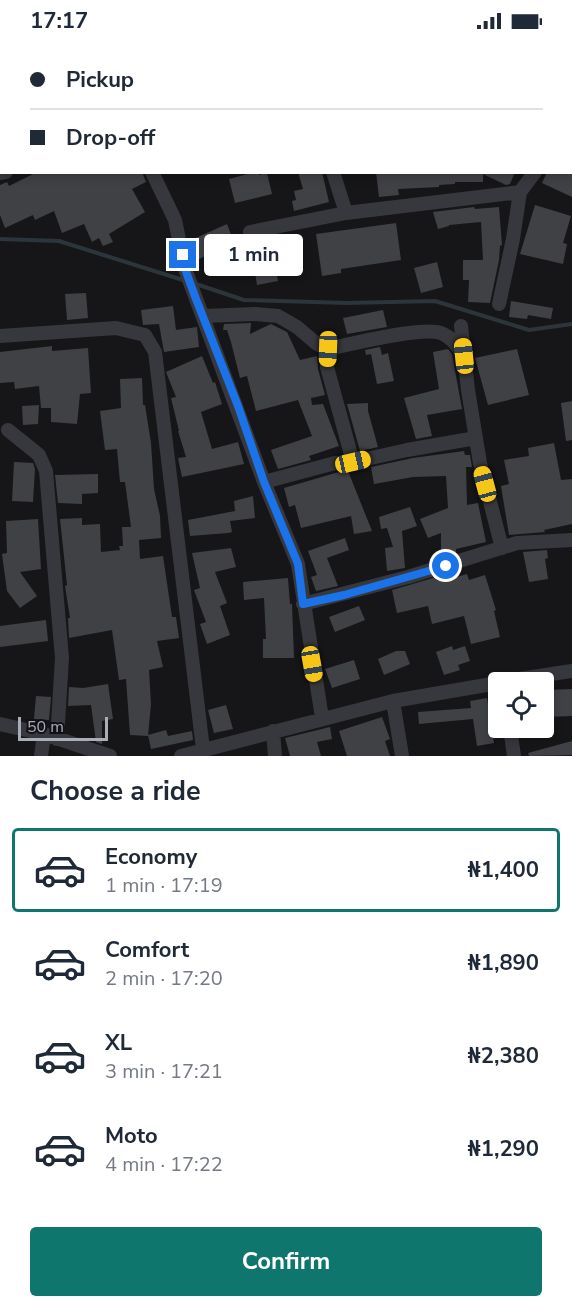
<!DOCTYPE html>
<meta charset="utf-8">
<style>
body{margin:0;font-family:"Nunito Sans",sans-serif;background:#f6f6f7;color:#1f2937;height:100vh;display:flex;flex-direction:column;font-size:22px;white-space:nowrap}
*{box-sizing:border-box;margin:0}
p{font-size:20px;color:#747a83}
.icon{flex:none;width:33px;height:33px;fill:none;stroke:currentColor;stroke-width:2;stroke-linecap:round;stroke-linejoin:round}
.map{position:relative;height:714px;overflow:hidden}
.panel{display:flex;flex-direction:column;background:#fff;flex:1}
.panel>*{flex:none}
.top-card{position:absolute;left:0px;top:0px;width:573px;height:132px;box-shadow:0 3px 9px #0003;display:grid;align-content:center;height:132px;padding:0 30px;background:#fff}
.controls{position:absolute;left:488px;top:630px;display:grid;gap:12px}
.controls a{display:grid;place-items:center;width:66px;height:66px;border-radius:6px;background:#fff;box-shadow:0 3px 9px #0003;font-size:30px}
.scale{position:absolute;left:18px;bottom:15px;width:90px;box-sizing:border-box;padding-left:6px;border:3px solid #a8adb8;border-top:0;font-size:16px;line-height:21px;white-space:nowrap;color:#a8adb8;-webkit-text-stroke:4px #111113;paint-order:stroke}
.end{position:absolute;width:27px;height:27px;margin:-14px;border:8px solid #1a73e8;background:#fff;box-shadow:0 0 0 3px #fff}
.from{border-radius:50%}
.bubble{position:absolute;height:42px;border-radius:6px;background:#fff;box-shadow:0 3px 9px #0003;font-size:20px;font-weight:700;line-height:42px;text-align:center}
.car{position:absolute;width:18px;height:36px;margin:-18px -9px;border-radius:8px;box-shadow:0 0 4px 2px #0007;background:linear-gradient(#f5c518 24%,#345 0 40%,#f5c518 0 76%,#345 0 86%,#f5c518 0)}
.top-card b{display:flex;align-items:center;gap:21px;height:57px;font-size:22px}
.top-card b+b{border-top:2px solid #e0e1e3}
.top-card i{width:15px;height:15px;background:#1f2937}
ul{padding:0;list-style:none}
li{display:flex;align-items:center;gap:18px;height:84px;margin:0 12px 9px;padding:0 18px;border:3px solid transparent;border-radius:6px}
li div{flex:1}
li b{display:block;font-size:22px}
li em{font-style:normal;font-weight:700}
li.selected{border-color:#0f766e}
li>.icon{width:54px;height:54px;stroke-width:1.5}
h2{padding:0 30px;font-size:27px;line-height:72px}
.cta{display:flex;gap:12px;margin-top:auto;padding:12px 30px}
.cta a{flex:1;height:69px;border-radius:6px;background:#0f766e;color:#fff;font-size:24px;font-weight:700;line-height:69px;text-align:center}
.status{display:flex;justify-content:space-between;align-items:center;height:42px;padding:0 30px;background:#fff;direction:ltr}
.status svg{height:16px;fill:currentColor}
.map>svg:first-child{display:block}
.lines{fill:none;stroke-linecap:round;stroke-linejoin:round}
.stream{stroke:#2c353c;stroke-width:4}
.building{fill:#404145}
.minor{stroke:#37383d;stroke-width:14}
.route{stroke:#1a73e8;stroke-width:8}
</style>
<div class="status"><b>17:17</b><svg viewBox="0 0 49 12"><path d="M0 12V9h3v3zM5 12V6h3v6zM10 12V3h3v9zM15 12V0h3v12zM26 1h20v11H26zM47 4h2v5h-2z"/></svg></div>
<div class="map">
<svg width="572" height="714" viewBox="0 0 572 714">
<rect width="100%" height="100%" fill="#161618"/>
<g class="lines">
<!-- stream -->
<path class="stream" d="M0 197 59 199 186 239
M193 241 244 258 347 261 435 259 529 288 572 282"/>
</g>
<!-- building -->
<path class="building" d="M37 130H142L146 140 132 147 145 170 109 192 113 200 103 204 99 196 92 200 84 182 62 191 54 169 35 178 33 173 5 186 0 173V143L7 140 9 144Z
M255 130H259V133L267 131 272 152 235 161 229 137Z
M298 130H322L329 160 294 169 292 159 296 158 294 149 303 147Z
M376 130H515L510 142 506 143 483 132V140H455V142L439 143V145L398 147 399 153 379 155Z
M547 130H572V155L542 141Z
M535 163 571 174 563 201 567 202 563 222 520 212Z
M474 165 475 167 499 165 502 203 500 204 499 218 490 261 468 260 469 238H463V218H483L481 180 449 183V184L438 187 433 170Z
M396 181 401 218 341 227V231L322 234 316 192Z
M227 182 235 203 227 206 226 204 193 220 189 199Z
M271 203 278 239 257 243 251 206Z
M437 220 443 245 421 251 414 226Z
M86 251 88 276 67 278 65 252Z
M511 259 553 266 551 277 528 273 527 277 509 275Z
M173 264 176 288 197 285 199 305 164 310 159 282 143 283 141 268Z
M383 268 387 285 347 292 343 276Z
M251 281 250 292 271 282 287 290 300 318 317 314 318 327 325 353 311 356 312 363 323 362 339 404 309 414 311 418 278 427 271 408 312 394 298 358 256 369 247 334 240 336 231 300 227 288H223L224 282Z
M52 304V309L88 306 91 351 80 352 77 382 51 380V366H41L39 344 15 347 14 340 0 341V310Z
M380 305 382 313 388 311 394 339 377 342 371 312 366 313 365 308Z
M448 307 452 312 462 367 427 373 432 394 416 397 404 356 439 347 433 310Z
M517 307 529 353 488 363 475 316Z
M202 314 213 341 215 340 222 362 201 370 212 407 238 400 244 422 182 435 178 416 186 415 178 389H179L171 356 176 355 166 330Z
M142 336 143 363H145L151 401 154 447 160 474 161 496 139 498 140 517 163 514 172 575H176L179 596 157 599 163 625 149 628 151 662 148 694 130 693 126 637 119 638 112 588 69 596 68 576H70L65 544 67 543 60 477 82 476V483L100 482 101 510 120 508 119 504H123L122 485H131L125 440H120L117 407 105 408 100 369 121 366 120 337Z
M572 359V398L566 399 561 361Z
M368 361V369L378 405 360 409 347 362Z
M39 363 38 382 23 383 22 364Z
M554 401 561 438 572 437V482L544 488 545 490 509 493 501 444 509 442 504 418 529 414 528 406Z
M464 409 465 413H470L472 425H466L467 463 478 461 486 500 456 507V511L441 515V491L428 496 420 477 448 466 446 434 413 435 374 442 371 425 413 416Z
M14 420 33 421 35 427 33 460 12 459Z
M348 429 372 489 354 492 351 474 301 486 295 463 289 465 284 446 339 430Z
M98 432V451L82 452V462L58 461 55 433Z
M253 454 255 476 230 479 232 490 228 491 190 494 188 478 235 469 234 459Z
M410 465 417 484 402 489 405 526 387 529 385 506 393 505 387 486 381 487 379 475Z
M38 477 41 527 20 530 37 554 20 566 7 549 2 512 7 511 6 479Z
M345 496 349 508 327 516 338 544 316 549 311 535 317 533 308 509Z
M231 506 236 525 215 530 227 561 220 564 230 593 207 602 200 582 206 580 194 548 200 546 192 511Z
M547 508 548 516 545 517 548 537 529 540 523 510Z
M467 532 469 538 485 533 496 568 494 569 500 595 471 602 464 574 432 582 428 564 397 571 392 548 440 534 441 540Z
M288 536 290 562H292L294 616H263V597H266L264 556 244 558 243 540Z
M359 564 365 578 335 590 329 575Z
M46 578 48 599 0 605V584Z
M452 604 453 608 465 604 470 619 458 623 460 628 444 633 436 610Z
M396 609H405L410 622 384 633 378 617Z
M354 618 360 637 332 646 325 627Z
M108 642 113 677 102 679V702L96 700 91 663 68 664 69 645 83 646Z
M572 647V674L546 675 545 648Z
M36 654 51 655 49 678 34 677Z
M487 656 494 701 477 704 473 677 419 682 418 670 471 666 470 659Z
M226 663 233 687 214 691 208 668Z
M382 675 390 697 385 699 390 714H347L339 689Z
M330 685 332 697 317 700 321 714H290L285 696Z
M166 688 168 694 192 689 193 698 151 707 148 693Z
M572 699V713L529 714 528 711Z"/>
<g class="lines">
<!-- minor -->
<path class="minor" d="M104 0V2
M226 0V2
M16 2V0
M310 2 314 0
M331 2V0
M452 2 453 0
M0 15 2 16
M572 45V43
M0 56 2 52
M152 130 175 178 185 227 264 440 298 522 322 676
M333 130 346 171
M0 131 6 130
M250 190 346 171 520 150
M499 262 513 197 520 150 535 130
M203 274 255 272 278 274 297 285 317 302 328 307C351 302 422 284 441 291 453 296 457 304 464 314
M461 284 468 348 480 421 502 506
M0 294 116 286 145 293 155 310 203 707
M328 307 327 325 353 420
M8 388 39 413 46 429 62 616 57 697
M264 440 335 421 353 420 407 408 476 396
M303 562 408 535 517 501 572 498
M499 640 572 629
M393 659 402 714
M0 682 44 692 110 714
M510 686 514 714
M273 689 275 714
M41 714 44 692
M181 714 393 659 498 641"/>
</g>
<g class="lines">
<!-- route -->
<path class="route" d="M183 213 185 227 196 257 238 364 264 440 298 522 303 562 344 553 446 524"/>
</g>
</svg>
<div class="controls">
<a><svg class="icon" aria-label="locate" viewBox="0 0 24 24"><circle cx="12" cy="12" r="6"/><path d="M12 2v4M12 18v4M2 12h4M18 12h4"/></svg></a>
</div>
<div class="scale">50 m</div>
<i class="end from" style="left:446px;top:524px"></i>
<i class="end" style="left:183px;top:213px"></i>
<div class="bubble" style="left:204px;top:192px;width:99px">1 min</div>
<i class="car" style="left:328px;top:307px;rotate:182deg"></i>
<i class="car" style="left:464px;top:314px;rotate:354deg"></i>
<i class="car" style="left:353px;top:420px;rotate:77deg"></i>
<i class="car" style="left:485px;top:442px;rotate:345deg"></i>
<i class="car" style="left:312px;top:622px;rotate:170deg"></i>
<div class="top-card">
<b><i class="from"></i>Pickup</b>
<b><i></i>Drop-off</b>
</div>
</div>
<section class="panel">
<h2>Choose a ride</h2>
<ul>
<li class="selected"><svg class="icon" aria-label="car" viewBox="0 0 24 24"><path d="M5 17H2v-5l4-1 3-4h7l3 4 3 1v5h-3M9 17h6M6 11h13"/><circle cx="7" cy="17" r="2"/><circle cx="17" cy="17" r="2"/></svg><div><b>Economy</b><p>1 min · 17:19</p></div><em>₦1,400</em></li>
<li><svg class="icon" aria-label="car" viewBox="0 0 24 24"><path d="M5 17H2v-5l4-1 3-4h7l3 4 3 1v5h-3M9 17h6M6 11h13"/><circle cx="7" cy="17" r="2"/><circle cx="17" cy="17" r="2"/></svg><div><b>Comfort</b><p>2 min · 17:20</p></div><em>₦1,890</em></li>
<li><svg class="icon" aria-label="car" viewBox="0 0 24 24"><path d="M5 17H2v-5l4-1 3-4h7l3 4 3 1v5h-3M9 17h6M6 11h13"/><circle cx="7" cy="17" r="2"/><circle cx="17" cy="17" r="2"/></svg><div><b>XL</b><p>3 min · 17:21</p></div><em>₦2,380</em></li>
<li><svg class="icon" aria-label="car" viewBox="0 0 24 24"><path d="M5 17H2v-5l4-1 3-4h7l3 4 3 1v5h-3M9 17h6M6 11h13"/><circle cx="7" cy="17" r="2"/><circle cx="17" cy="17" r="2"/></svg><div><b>Moto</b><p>4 min · 17:22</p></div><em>₦1,290</em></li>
</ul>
<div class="cta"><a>Confirm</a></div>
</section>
